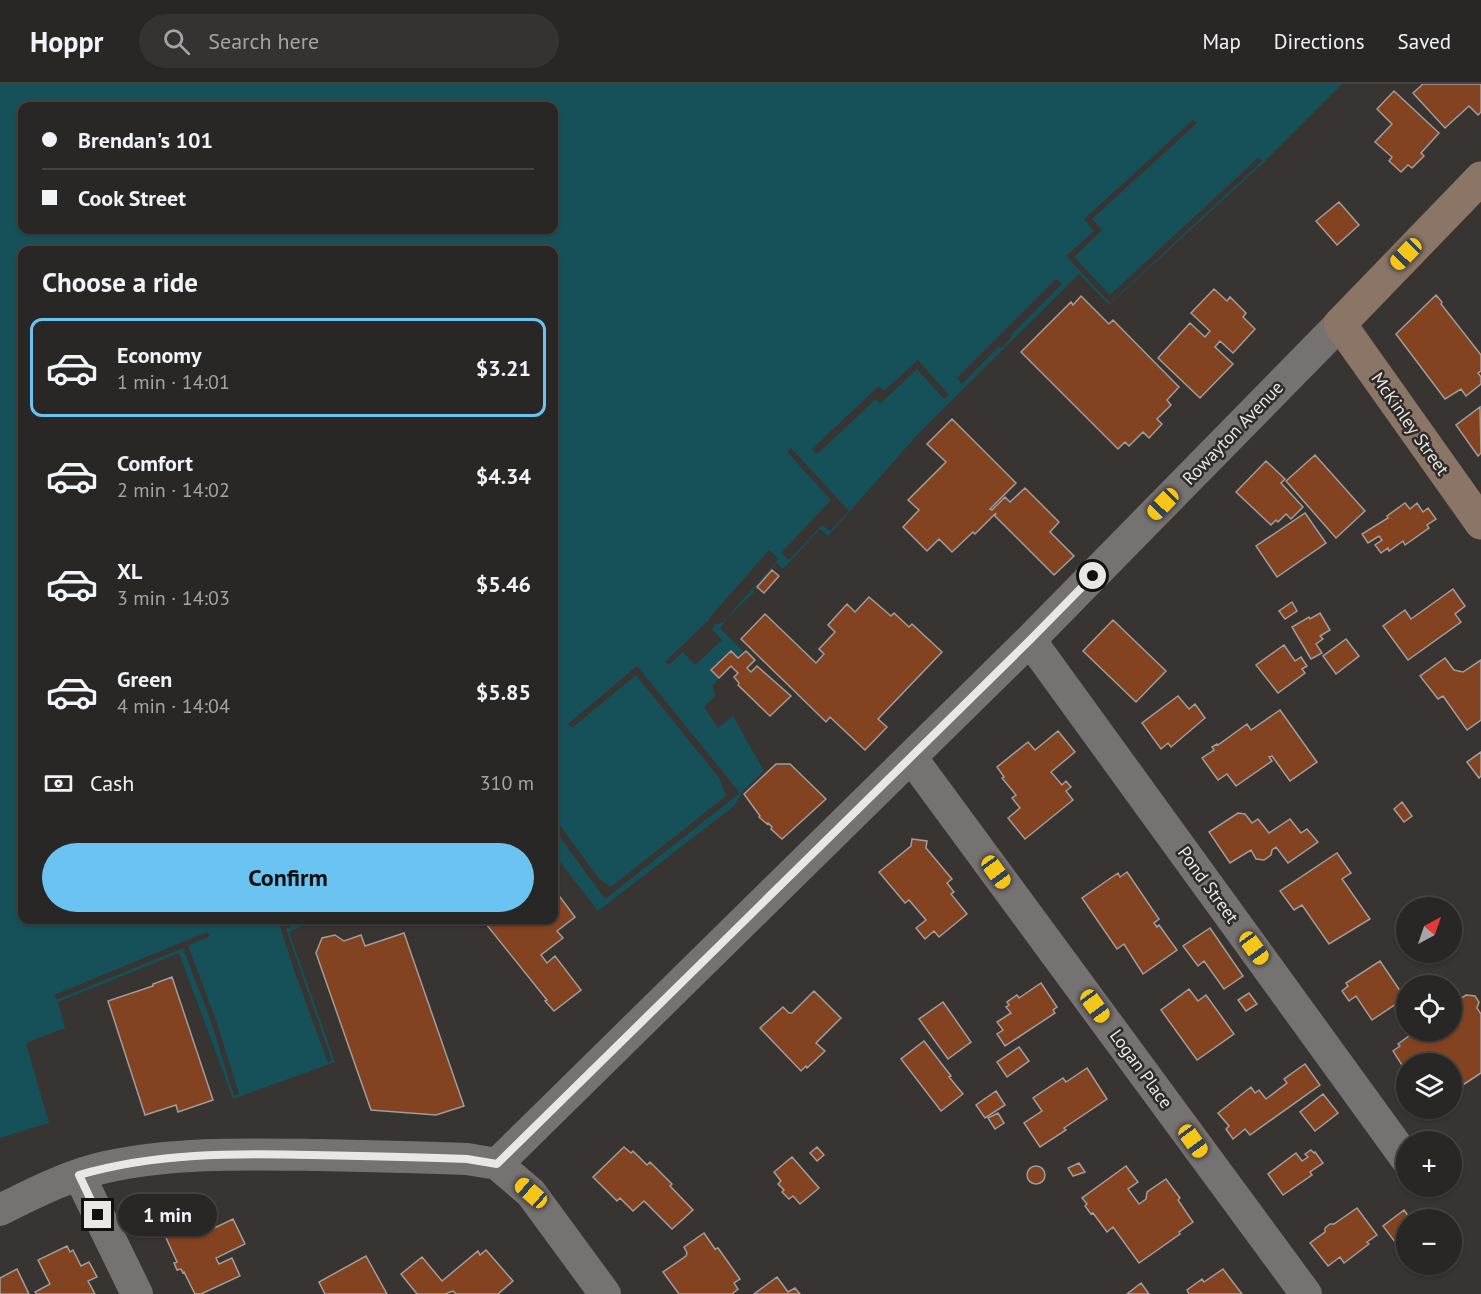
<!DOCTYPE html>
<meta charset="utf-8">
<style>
body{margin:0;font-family:"PT Sans",sans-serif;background:#353332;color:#f1f3f6;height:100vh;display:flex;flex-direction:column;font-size:22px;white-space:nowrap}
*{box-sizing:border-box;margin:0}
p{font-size:20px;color:#a5a5a7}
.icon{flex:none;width:33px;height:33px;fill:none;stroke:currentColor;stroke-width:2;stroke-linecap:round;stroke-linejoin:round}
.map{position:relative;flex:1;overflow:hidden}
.side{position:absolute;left:18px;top:162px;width:540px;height:678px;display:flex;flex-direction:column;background:#292726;border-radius:12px;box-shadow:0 2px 4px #0004,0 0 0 2px #454443}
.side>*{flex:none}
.hud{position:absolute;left:18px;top:18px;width:540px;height:132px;border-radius:12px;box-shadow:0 2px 4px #0004,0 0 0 2px #454443;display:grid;align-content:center;height:132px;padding:0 24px;background:#292726}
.needle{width:39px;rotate:40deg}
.fabs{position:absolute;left:1396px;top:813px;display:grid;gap:12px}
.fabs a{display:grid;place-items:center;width:66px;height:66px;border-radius:50%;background:#292726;box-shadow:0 2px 4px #0004,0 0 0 2px #454443;font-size:30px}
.end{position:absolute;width:27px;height:27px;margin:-14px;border:8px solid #e9e7e6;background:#111;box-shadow:0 0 0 3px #111}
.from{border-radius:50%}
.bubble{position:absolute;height:42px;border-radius:21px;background:#292726;box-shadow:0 2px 4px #0004,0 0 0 2px #454443;font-size:20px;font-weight:600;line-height:42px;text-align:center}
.car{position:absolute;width:18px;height:36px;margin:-18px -9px;border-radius:8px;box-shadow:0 0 4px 2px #0007;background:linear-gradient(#f5c518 24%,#345 0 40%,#f5c518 0 76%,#345 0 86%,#f5c518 0)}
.hud b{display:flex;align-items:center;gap:21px;height:57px;font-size:22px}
.hud b+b{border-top:2px solid #454443}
.hud i{width:15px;height:15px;background:#f1f3f6}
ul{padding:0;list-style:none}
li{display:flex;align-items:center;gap:18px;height:99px;margin:0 12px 9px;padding:0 12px;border:3px solid transparent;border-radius:12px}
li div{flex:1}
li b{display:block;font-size:22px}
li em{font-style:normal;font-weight:600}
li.selected{border-color:#6ac3f1}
li>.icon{width:54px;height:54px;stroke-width:1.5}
h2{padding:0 24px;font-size:27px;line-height:72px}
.pay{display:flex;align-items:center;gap:15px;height:66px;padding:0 24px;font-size:22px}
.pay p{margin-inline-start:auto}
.primary-button{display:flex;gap:12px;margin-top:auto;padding:12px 24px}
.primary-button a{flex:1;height:69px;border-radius:36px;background:#6ac3f1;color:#111;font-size:24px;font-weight:600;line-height:69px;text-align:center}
header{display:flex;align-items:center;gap:36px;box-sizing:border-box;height:84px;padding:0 30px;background:#292726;border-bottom:2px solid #454443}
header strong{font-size:28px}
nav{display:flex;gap:33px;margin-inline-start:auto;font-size:21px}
.search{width:420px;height:54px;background:#353332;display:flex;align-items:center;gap:15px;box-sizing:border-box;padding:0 21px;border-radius:33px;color:#a5a5a7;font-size:22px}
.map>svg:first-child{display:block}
.water{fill:#16515a;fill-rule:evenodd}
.pier{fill:#373432}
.building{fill:#834220;stroke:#a19d9c;stroke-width:1.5}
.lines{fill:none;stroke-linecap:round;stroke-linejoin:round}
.minor{stroke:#767271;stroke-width:32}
.secondary{stroke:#8a7566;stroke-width:33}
.route{stroke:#e9e7e6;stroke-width:8}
.labels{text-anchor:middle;stroke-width:5;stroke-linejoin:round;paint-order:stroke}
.street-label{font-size:18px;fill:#e9e7e6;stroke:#2d2a28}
</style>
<header>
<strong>Hoppr</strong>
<div class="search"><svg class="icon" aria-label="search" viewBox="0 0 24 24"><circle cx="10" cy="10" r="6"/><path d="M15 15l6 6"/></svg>Search here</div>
<nav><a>Map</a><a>Directions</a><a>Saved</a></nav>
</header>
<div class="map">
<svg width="1481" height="1210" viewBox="0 0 1481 1210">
<rect width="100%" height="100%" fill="#373432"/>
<!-- water -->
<path class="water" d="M0 0H1342L1261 81 1109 221 1079 190 918 350 828 452 820 445 783 485 777 479 753 506 754 508 724 537 725 538 720 544 743 567 712 602 714 605 715 612 704 623 718 644 733 632 764 687 743 707 734 722 598 827 554 770V166H22V836H315L289 848 335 978 233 1015 179 869 58 918 65 944 26 959 49 1039 0 1054ZM22 22H554V146H22Z"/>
<!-- pier -->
<path class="pier" d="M1193 36 1197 39 1092 135 1102 146 1074 173 1110 211 1259 73 1262 77 1110 219 1066 172 1094 147 1084 135Z
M1056 195 1062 200 1010 252 1011 254 1002 264 999 262 962 300 957 294Z
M918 276 949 311 944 315 917 285 880 320 876 315 817 370 812 365 879 302 884 307Z
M791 364 849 427 830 447 822 441 789 476 781 469 831 416 787 368Z
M769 466 779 475 722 539 716 540 712 545 722 556 695 581 683 568 669 581 665 578 710 535 709 534Z
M637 582 740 709 605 815 554 745V733L599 795 611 803 726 712 720 695 636 591 572 644 568 640Z
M278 836H284L285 839 294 836H305L286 845 332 977 328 979 293 883Z
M207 848 210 852 188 862 216 936 239 1010 234 1012 211 937 183 864 56 916 54 911Z"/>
<!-- building -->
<path class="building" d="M1423 0H1481V28L1478 31 1469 22 1445 44 1413 9Z
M1394 7 1439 49 1421 69 1424 72 1412 84 1408 81 1401 88 1389 77 1392 73 1375 58 1392 40 1377 25Z
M1339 118 1359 141 1337 161 1316 137Z
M1214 205 1227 217 1230 213 1246 229 1243 233 1255 245 1233 269 1220 257 1215 263 1233 280 1200 314 1158 274 1190 239 1205 253 1210 247 1191 229Z
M1436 211 1442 218 1441 220 1481 271V287L1478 289 1481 293V300L1466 312 1461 305 1445 315 1396 250Z
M1081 212 1109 240 1113 236 1179 303 1167 316 1171 321 1157 335 1162 340 1149 354 1143 348 1129 362 1125 358 1118 365 1021 268 1071 218 1073 221Z
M1480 323 1481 369 1478 372 1456 341Z
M952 335 1016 399 990 425 992 426 1005 413 1010 418 1025 404 1059 438 1050 448 1074 472 1054 491 995 432 996 429 975 450 973 448 952 468 939 455 927 467 903 443 919 426 908 416 946 378 927 360Z
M1315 371 1365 427 1336 454 1286 397Z
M1266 377 1285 395 1281 399 1303 423 1291 435 1286 430 1278 438 1276 436 1271 441 1236 408Z
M1405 419 1410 425 1417 419 1423 428 1428 424 1436 435 1427 441 1429 444 1405 461 1403 457 1389 467 1388 464 1381 469 1375 461 1382 456 1379 452 1368 459 1362 450 1388 434 1387 432Z
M1305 429 1326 459 1277 493 1256 462Z
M772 486 779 492 764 509 757 503Z
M1453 505 1465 522 1455 530 1461 538 1408 576 1383 542 1405 526 1411 535Z
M869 513 891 532 894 529 909 543 912 540 942 568 878 635 887 643 865 666 830 633 826 638 741 555 765 530 816 579 824 570 819 565 835 548 828 541 847 520 855 528Z
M1292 518 1297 527 1285 535 1279 527Z
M1320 529 1330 546 1320 552 1323 555 1316 560 1322 569 1311 575 1292 543 1309 533 1310 535Z
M1113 536 1166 587 1136 618 1083 567Z
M1346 555 1359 572 1336 590 1323 572Z
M1284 561 1295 577 1301 573 1307 582 1302 585 1305 589 1278 609 1256 581Z
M731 567 738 574 746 567 755 576 747 584 751 588 757 582 791 612 770 632 738 601 739 599 734 593 738 589 731 582 719 594 711 586Z
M1445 574 1454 586 1463 588 1481 576V636L1467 646 1443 612 1438 615 1420 592Z
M1178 612 1189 625 1195 620 1205 634 1171 663 1168 659 1161 665 1142 639Z
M1280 626 1317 678 1290 697 1272 672 1269 673 1272 677 1236 702 1227 690 1218 696 1202 674 1214 666 1212 663 1217 660 1218 661 1247 640 1251 646Z
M1058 647 1075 668 1051 688 1062 701 1066 697 1071 703 1066 707 1073 716 1025 755 1008 734 1020 724 1012 714 1016 711 1002 694 1004 693 997 683 1028 658 1035 666Z
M1481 668V692L1479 694 1467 678Z
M776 680H790L826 715 782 755 771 745 772 743 768 739 767 740 759 733 760 732 744 710Z
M1402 718 1412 732 1404 738 1394 725Z
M1238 729 1245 730 1252 739 1258 735 1269 749 1290 735 1301 749 1307 745 1318 758 1288 779 1276 763 1272 766 1271 771 1264 776 1256 775 1251 766 1230 779 1209 748Z
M912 755 927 757 926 764 952 795 947 799 954 808 951 810 967 830 939 853 934 847 925 855 916 844 926 836 909 816 905 819 879 788 911 762Z
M1337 769 1351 789 1342 795 1370 835 1329 860 1302 821 1294 826 1280 807Z
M1127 788 1159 835 1154 839 1157 843 1159 841 1177 866 1143 890 1124 860 1117 865 1082 814 1118 789 1120 793Z
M554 805 575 833 557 847 563 854 541 871 547 879 555 872 581 906 554 927 545 917 547 916 486 840 489 836H554Z
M1210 844 1243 892 1224 905 1204 877 1198 882 1183 862Z
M404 849 464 1022 436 1031 371 1026 316 869 322 854 335 851 344 857 361 851 365 862Z
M1380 877 1405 914 1372 936 1356 912 1349 917 1342 907 1348 902 1346 899Z
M172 893 213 1016 178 1028 176 1021 145 1031 108 917 153 902V900Z
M1041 899 1057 923 1053 926 1055 929 1005 962 997 950 1003 946 997 938 1011 929 1006 923 1009 921 1007 918 1017 911 1019 914Z
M1189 905 1198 917 1206 911 1234 950 1197 976 1161 926Z
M814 907 841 934 816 959 825 967 807 984 806 982 801 987 760 944 783 923 789 929H792Z
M1249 909 1257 920 1246 927 1238 916Z
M1466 911 1475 912 1479 918 1477 924 1481 930V989L1452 1008V980H1407V989L1393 967 1400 962 1398 960 1417 946H1452V920Z
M943 918 971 958 948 975 919 935Z
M924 957 951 992 949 993 963 1010 941 1027 901 975Z
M1019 963 1029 977 1007 993 997 978Z
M1305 980 1320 1001 1250 1051 1245 1045 1233 1055 1226 1045 1229 1042 1218 1029 1251 1003 1255 1009 1259 1006 1266 1015 1287 999 1284 995Z
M1087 984 1107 1015 1064 1044 1066 1046 1040 1063 1024 1039 1042 1027 1033 1014 1063 994 1066 998Z
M996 1007 1005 1021 985 1034 976 1021Z
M1323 1010 1338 1029 1315 1047 1300 1028Z
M998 1029 1004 1039 995 1045 988 1034Z
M624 1063 631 1069 633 1067 647 1081 650 1078 672 1100 670 1102 693 1126 672 1145 644 1117 633 1127 620 1114 617 1117 593 1093Z
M817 1063 824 1071 817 1077 810 1069Z
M1311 1066 1314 1069 1315 1068 1323 1079 1310 1088 1312 1091 1283 1111 1268 1090 1296 1069 1302 1077 1308 1073 1305 1070Z
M792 1073 819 1104 800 1120 793 1112 789 1115 782 1108 784 1106 778 1100 781 1097 774 1088Z
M1079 1079 1085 1088 1073 1092 1068 1084Z
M1027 1091a9 9 0 1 1 18 0a9 9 0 1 1-18 0Z
M1126 1082 1138 1098 1128 1105 1139 1120 1146 1115 1147 1108 1166 1095 1180 1114 1178 1116 1193 1138 1179 1148 1180 1150 1139 1179 1113 1143 1107 1148 1093 1129 1091 1130 1085 1122 1087 1120 1082 1114Z
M1357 1124 1377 1151 1367 1158 1369 1160 1344 1179 1340 1173 1328 1182 1310 1159 1325 1148V1144L1330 1140H1334Z
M1404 1126 1411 1136H1407V1148L1395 1158 1383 1142Z
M195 1130 204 1149 233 1135 245 1160 216 1174 219 1180 232 1174 240 1192 201 1210H195L184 1188 183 1189 181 1185 177 1186 174 1179 177 1178 162 1145Z
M704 1149 715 1165 718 1164 740 1195 734 1199 738 1205 732 1210H679L663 1188 686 1172 687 1169 684 1163Z
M67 1162 70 1168 73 1166 81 1182 89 1178 97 1193 88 1197 95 1210H36L35 1208 50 1200 38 1176Z
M486 1166 513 1197 498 1210H456L453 1207 445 1210H417L401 1190 422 1173 442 1197 478 1167 480 1171Z
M366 1172 387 1210H325L319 1198Z
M17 1185 29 1210H0V1194Z
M1223 1185 1242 1210H1189L1187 1206 1202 1195 1204 1198Z
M777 1193 788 1208 795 1204 800 1210H754Z
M1141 1199 1149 1210H1127Z"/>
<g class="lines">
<!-- minor -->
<path class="minor" d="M1030 556 1407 1076
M911 673 1306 1210
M497 1080 531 1109 605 1210
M79 1091 137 1210
M0 1126C34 1109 69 1091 106 1083 174 1068 246 1070 316 1071 366 1072 416 1073 467 1075L497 1080 1030 556 1340 240"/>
<!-- secondary -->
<path class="secondary" d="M1481 94 1340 240 1481 439"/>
</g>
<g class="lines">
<!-- route -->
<path class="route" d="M98 1131 79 1091C154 1069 234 1069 311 1071 363 1072 415 1073 467 1075L497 1080 1030 556 1093 492"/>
</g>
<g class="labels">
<!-- street labels -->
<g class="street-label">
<text transform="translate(1410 340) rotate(55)" y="6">McKinley Street</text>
<text transform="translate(1233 349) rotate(-46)" y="6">Rowayton Avenue</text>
<text transform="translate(1208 801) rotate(54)" y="6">Pond Street</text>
<text transform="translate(1141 985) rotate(54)" y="6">Logan Place</text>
</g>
</g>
</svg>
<div class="fabs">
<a><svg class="needle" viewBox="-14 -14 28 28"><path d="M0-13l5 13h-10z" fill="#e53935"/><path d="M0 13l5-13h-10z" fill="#a5a5a7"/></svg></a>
<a><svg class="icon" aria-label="locate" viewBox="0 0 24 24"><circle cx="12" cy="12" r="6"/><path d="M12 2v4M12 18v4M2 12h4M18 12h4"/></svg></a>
<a><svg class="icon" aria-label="layers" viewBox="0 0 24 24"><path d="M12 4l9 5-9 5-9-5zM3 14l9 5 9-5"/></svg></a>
<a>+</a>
<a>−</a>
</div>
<i class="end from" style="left:1093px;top:492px"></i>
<i class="end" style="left:98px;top:1131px"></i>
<div class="bubble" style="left:118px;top:1110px;width:99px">1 min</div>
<i class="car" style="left:1406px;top:170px;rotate:224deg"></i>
<i class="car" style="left:1163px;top:420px;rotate:224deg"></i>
<i class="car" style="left:996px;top:788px;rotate:144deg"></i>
<i class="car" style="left:1254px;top:864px;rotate:144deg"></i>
<i class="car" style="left:1095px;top:922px;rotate:144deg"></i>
<i class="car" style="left:1193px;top:1057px;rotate:144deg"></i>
<i class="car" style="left:531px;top:1109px;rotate:311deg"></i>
<div class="hud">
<b><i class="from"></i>Brendan's 101</b>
<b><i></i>Cook Street</b>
</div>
<section class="side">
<h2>Choose a ride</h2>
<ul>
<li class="selected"><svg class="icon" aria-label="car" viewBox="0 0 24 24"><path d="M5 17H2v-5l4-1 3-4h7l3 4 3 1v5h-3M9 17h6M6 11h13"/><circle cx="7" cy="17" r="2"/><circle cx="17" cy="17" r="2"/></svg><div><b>Economy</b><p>1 min · 14:01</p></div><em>$3.21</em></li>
<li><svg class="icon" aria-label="car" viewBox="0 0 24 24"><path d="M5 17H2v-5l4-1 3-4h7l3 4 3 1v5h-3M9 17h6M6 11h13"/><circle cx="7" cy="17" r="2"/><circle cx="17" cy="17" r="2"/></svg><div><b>Comfort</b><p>2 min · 14:02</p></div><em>$4.34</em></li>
<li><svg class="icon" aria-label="car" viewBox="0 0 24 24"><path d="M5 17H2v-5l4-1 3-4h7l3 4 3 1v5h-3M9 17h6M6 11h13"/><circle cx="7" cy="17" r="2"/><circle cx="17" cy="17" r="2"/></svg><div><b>XL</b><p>3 min · 14:03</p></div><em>$5.46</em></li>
<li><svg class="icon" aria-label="car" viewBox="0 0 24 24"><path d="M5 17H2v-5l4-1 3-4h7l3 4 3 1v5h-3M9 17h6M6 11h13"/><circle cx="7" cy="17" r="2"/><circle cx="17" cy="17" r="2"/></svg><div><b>Green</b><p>4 min · 14:04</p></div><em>$5.85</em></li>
</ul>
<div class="pay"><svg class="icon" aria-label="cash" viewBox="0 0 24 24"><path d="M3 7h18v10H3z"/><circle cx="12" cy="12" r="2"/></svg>Cash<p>310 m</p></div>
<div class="primary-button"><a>Confirm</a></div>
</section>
</div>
